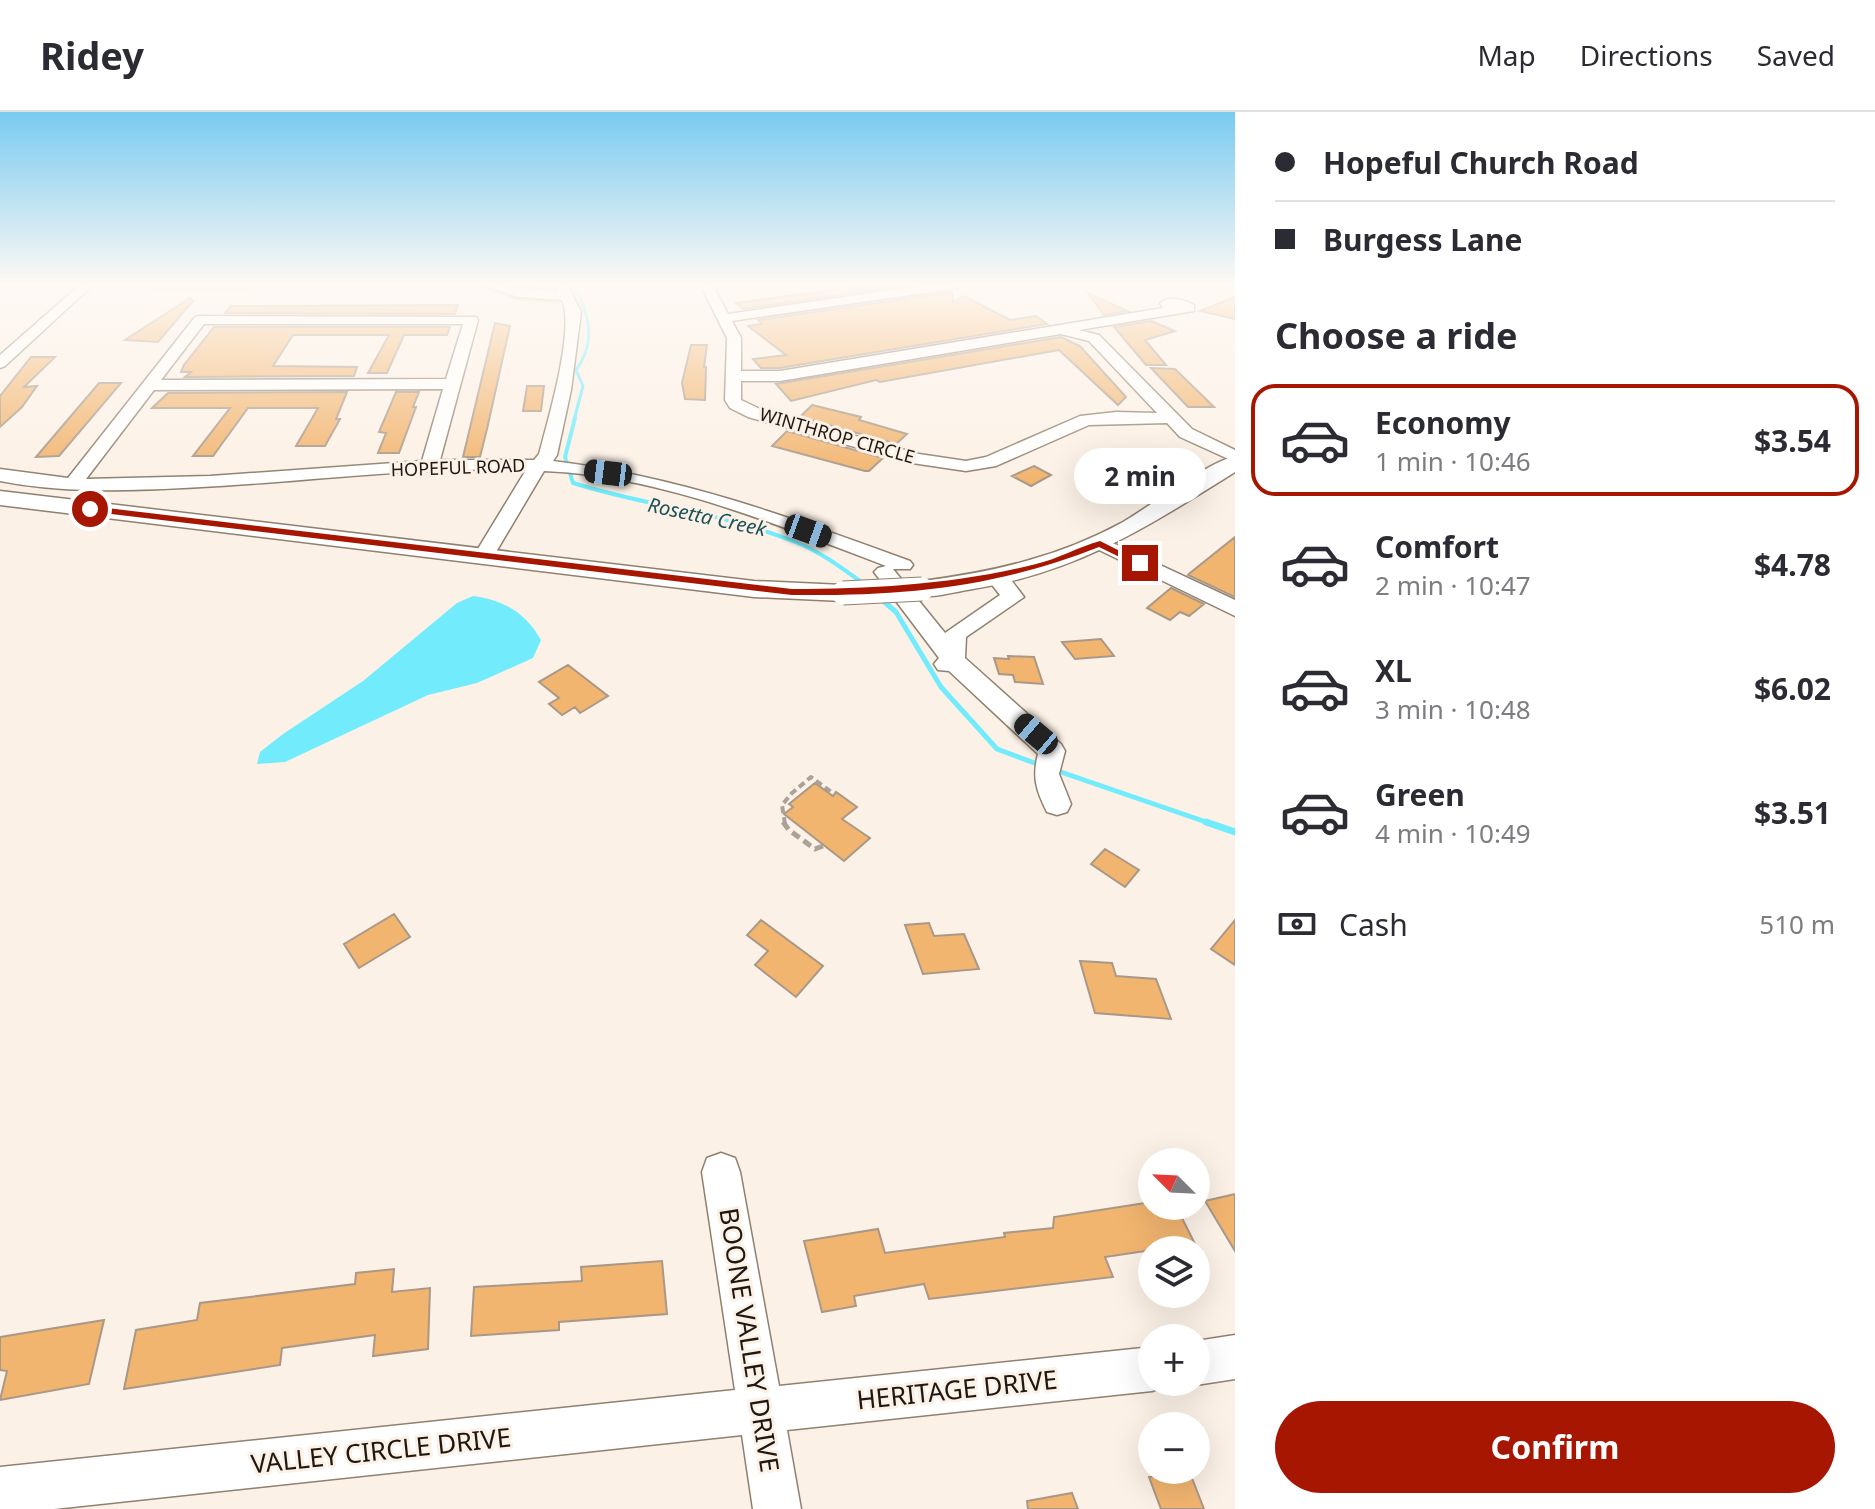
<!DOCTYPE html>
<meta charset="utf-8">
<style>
body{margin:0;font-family:"Noto Sans",sans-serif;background:#f7f7f7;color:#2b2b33;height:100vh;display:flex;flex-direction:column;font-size:30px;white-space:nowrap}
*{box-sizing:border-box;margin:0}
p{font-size:26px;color:#7c7c81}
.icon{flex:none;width:44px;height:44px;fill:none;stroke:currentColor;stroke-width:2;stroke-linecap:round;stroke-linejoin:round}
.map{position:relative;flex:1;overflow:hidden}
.drawer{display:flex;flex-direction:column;background:#fff;width:640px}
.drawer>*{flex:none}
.hud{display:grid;align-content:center;height:176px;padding:0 40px;background:#fff}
.needle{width:52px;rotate:294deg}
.tools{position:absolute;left:1138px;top:1036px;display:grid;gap:16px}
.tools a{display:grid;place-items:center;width:72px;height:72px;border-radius:50%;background:#fff;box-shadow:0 8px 32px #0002;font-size:40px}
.end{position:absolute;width:36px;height:36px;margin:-18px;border:10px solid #a71600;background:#fff;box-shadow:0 0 0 4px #fff}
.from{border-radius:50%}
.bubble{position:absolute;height:56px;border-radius:28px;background:#fff;box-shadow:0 8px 32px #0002;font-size:26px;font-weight:700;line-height:56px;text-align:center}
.car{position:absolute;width:24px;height:48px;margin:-24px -12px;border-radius:10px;box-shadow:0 0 6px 2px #0007;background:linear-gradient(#222 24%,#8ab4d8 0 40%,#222 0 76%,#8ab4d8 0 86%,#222 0)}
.hud b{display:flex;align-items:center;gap:28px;height:76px;font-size:30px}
.hud b+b{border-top:2px solid #e1e1e2}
.hud i{width:20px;height:20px;background:#2b2b33}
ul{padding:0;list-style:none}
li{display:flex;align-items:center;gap:24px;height:112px;margin:0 16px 12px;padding:0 24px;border:4px solid transparent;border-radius:24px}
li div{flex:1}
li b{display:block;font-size:30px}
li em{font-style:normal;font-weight:700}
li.on{border-color:#a71600}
li>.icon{width:72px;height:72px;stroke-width:1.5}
h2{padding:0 40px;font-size:36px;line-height:96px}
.pay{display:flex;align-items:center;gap:20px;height:88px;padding:0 40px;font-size:30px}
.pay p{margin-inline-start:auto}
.button{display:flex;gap:16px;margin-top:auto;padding:16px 40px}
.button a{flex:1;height:92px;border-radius:48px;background:#a71600;color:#fff;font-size:32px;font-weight:700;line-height:92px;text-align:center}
header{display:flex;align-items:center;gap:48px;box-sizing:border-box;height:112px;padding:0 40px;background:#fff;border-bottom:2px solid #e1e1e2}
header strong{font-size:38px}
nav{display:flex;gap:44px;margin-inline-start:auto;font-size:28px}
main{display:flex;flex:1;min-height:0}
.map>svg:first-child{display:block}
.green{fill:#c3ce9a}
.water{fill:#72ecfc}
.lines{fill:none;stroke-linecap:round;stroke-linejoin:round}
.stream-far3{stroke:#72ecfc;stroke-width:3}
.stream-far2{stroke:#72ecfc;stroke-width:4}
.stream-far1{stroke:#72ecfc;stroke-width:5}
.stream{stroke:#72ecfc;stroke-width:7}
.building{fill:#f2b570;stroke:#a99887;stroke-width:2}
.minor-casing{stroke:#90806f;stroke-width:3}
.major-casing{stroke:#90806f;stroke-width:3}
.path-far1{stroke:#aaa198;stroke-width:4;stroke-dasharray:7 4;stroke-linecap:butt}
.path{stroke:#aaa198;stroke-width:5;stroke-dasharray:9 5;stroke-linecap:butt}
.minor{fill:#fff;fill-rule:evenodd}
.major{fill:#fff;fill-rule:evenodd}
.major-bridge-casing{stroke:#90806f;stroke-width:25;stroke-linecap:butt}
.major-bridge{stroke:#fff;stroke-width:23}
.route{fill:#a71600}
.labels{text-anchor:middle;stroke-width:6;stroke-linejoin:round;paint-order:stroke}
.far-street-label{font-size:18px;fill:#1f1812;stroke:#fcf1e6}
.far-water-label{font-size:20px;font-style:italic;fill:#1b5158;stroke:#fcf1e6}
.near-street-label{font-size:26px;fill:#1f1812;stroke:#fcf1e6}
</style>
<header>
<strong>Ridey</strong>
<nav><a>Map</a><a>Directions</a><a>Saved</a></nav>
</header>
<main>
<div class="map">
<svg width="1235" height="1397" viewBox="0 0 1235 1397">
<rect width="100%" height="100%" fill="#fcf1e6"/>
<!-- green -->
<path class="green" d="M153 172H500L525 178 564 179 571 192 520 189 488 178 146 180Z"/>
<!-- water -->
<path class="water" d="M473 484C504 488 526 501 541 528L533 546 477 571 428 583 285 650 257 652 260 640 283 622 363 569 457 491Z"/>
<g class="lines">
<!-- stream-far3 -->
<path class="stream-far3" d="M573 172C589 201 597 229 576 258L583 274 574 308"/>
<!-- stream-far2 -->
<path class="stream-far2" d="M575 306 565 345 573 371C646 394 724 401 795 430 821 440 842 456 864 472"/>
<!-- stream-far1 -->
<path class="stream-far1" d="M881 487 896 500 941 575 997 637 1040 653
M1055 658 1212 712"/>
<!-- stream -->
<path class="stream" d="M1206 710 1235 720"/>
</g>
<!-- building -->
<path class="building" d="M875 172H913L743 197 736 191Z
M952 180 953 190 964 184 1010 208 1036 204 1047 212 780 256H761L753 247 786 243 748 214 762 212 758 208Z
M1088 181 1116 194 1128 199 1104 203Z
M1235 185V207L1200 199Z
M190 186 193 189 158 230 125 228Z
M458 193 455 202 225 201 231 194Z
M1151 209 1175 219 1145 228 1166 253H1146L1114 215Z
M495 211 510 214 487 317 480 345H463Z
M214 215H450L447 223H404L387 261H368L389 223H293L273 254 357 255 354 264 185 265 191 260H181L184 253Z
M1061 225 1080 234 1126 285 1118 293 1059 238 880 270 876 268 791 289 776 272Z
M691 233H707L704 255H706L705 288 685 287 682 271Z
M31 245H55L24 275 37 274 22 295 0 315V284Z
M1151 256 1175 257 1214 295H1188Z
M99 271H121L59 344 36 345Z
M527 274H544L541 299H523Z
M347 280 336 307H340L325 334H296L318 296H248L213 344H193L230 296H152L168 281Z
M396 280H419L413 295H416L399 341H378L386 321 379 320Z
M812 293 861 305 859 308 907 322 896 332 800 305Z
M787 319 883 346 869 359H865L772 334Z
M1034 354 1051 363 1031 374 1012 364Z
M1235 425V485L1188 463 1190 461Z
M1171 476 1204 492 1189 504 1180 500 1170 508 1147 496Z
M1101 527 1114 544 1075 547 1062 530Z
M1008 544 1034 545 1043 572 1015 570 1013 563 999 562 994 546 1009 547Z
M568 553 608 584 580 601 575 595 562 603 549 592 559 586 539 570Z
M815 671 833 684 836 680 857 695 842 707 870 726 844 749 784 702 793 695 789 692Z
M1105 737 1139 758 1125 775 1091 752Z
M394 802 410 825 359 856 344 832Z
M761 808 823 854 796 885 755 853 768 839 747 823Z
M1235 808V853L1211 837Z
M929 811 934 824 964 822 979 857 923 862 905 813Z
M1080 849 1112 851 1116 864 1156 867 1171 907 1095 901Z
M1235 1082V1139L1205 1089Z
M1152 1090V1094H1176L1198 1138H1152L1105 1145 1113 1165 929 1187 924 1172 854 1184 856 1194 822 1200 804 1129 878 1117 885 1141 1005 1125 1004 1121 1053 1116 1054 1105Z
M662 1149 667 1202 559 1210V1218L471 1224 474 1175 582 1169 581 1155Z
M394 1157 392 1180 430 1176 428 1237 373 1244 375 1223 282 1236 280 1253 124 1277 136 1218 197 1208 200 1191 355 1172 356 1161Z
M104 1208 89 1272 0 1288 7 1259 0 1258V1225Z
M1190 1361 1204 1397H1161L1149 1365Z
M1072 1381 1078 1397H1028L1027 1389Z"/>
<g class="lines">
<!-- minor casing -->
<g class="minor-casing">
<path id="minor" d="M81 172H94L5 254 0 256V243Z
M480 172 558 179 555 172H567L581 200 571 278 557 343 553 349C677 364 793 406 910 449L913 453 910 457H893L945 521 1000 483 986 465 997 459 1005 460 1024 485 966 525 965 546 1061 632 1065 639 1059 662 1071 692 1067 700 1057 703 1047 700C1036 678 1032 665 1038 642L949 559 938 558 934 552 939 546 874 460 878 456 886 454C777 413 662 364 544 359L493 445 483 451 473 445 526 358C412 354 297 371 183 376 122 379 61 381 0 369V357L68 366 195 205 200 204 476 205 478 208 440 348H534L539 342C548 308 575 217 562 188L518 185ZM204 212H463L446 267 161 268ZM443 277 422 349 210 364 86 367 154 278Z
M700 172H712L728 202 933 172H964L958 176 732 209 741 226V259H780L1163 196 1160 191C1170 183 1184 188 1194 193V199L1079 218 1099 223 1192 317 1235 338V350L1180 325 1167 311 1089 313 996 354 966 359 912 351 748 305 730 296 725 288 727 226ZM1061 222 1089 229 1157 301 1116 300 1080 304 986 345 966 349 919 342 760 297 741 288V269H780Z
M1100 425 1235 488V504L1093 435 1090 431Z
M721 1041 735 1046 740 1060 779 1274 1152 1235V1270H1169L1168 1273 1152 1279 787 1318 801 1397H753L742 1323 54 1397H0V1355L735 1278 702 1060 707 1046Z
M1235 1223V1267L1196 1273 1189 1270H1196V1229Z"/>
</g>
<!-- major casing -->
<g class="major-casing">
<path id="major" d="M1235 344V360C1144 417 1076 461 967 478 950 481 930 487 913 483L909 477 913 471 922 469C993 460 1059 445 1123 410 1152 393 1207 351 1235 344Z
M0 379 754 469 843 473 852 475 856 481 852 487 843 489 754 485 0 393Z"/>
</g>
<!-- path-far1 -->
<path class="path-far1" d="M785 712 782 693 792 681 811 665 834 682"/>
<!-- path -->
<path class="path" d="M783 710 789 718 815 737 823 734"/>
<!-- minor -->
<use href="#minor" class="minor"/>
<!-- major -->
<use href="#major" class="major"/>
<!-- major-bridge casing -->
<g class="major-bridge-casing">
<path id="major-bridge" d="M843 481 922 477"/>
</g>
<!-- major-bridge -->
<use href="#major-bridge" class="major-bridge"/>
</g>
<!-- sky -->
<linearGradient id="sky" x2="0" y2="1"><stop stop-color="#79caf0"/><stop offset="0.47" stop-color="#fef9f4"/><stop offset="1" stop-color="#fef9f4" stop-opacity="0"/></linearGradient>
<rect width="1235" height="367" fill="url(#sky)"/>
<!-- route -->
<path class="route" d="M90 394 792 477C875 477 955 472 1036 452 1058 447 1078 435 1100 429L1144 451 1136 453 1099 435C995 476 903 484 792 483L86 399Z"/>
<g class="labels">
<!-- far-street labels -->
<g class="far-street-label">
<text transform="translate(837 324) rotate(16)" y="6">WINTHROP CIRCLE</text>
<text transform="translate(458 356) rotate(-2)" y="6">HOPEFUL ROAD</text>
</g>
<!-- far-water labels -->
<g class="far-water-label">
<text transform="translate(707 405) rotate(12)" y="7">Rosetta Creek</text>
</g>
<!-- near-street labels -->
<g class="near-street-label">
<text transform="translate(749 1228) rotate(81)" y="9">BOONE VALLEY DRIVE</text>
<text transform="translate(957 1278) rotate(-6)" y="9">HERITAGE DRIVE</text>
<text transform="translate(381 1339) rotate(-6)" y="9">VALLEY CIRCLE DRIVE</text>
</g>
</g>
</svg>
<div class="tools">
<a><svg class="needle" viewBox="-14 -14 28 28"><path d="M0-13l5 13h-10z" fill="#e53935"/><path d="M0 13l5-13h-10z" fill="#7c7c81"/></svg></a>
<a><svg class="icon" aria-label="layers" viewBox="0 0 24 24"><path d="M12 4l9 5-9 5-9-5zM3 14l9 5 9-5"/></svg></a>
<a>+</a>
<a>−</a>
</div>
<i class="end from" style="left:90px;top:397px"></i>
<i class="end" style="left:1140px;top:451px"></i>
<div class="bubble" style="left:1074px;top:336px;width:132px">2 min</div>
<i class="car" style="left:608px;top:361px;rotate:277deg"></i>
<i class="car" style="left:808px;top:419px;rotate:110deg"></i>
<i class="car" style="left:1036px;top:622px;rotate:310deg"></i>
</div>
<section class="drawer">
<div class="hud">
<b><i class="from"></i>Hopeful Church Road</b>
<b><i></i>Burgess Lane</b>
</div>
<h2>Choose a ride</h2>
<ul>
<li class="on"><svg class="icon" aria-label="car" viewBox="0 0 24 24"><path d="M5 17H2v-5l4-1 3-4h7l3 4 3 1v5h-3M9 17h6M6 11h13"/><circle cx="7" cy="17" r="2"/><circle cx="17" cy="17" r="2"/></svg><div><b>Economy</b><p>1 min · 10:46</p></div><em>$3.54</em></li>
<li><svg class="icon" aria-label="car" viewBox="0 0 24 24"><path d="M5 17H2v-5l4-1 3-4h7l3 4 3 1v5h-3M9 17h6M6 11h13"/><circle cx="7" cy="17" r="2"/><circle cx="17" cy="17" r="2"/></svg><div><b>Comfort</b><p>2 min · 10:47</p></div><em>$4.78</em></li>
<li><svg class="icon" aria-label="car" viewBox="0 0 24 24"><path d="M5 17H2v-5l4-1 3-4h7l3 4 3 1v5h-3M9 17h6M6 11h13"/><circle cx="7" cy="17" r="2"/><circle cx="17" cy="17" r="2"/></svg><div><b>XL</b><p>3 min · 10:48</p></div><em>$6.02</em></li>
<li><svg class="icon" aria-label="car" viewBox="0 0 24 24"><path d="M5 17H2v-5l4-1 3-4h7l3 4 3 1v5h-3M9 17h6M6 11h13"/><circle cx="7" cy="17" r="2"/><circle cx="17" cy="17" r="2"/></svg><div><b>Green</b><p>4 min · 10:49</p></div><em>$3.51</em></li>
</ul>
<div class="pay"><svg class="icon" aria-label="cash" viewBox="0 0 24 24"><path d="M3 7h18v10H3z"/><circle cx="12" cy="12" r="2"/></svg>Cash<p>510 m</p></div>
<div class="button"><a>Confirm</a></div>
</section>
</main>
